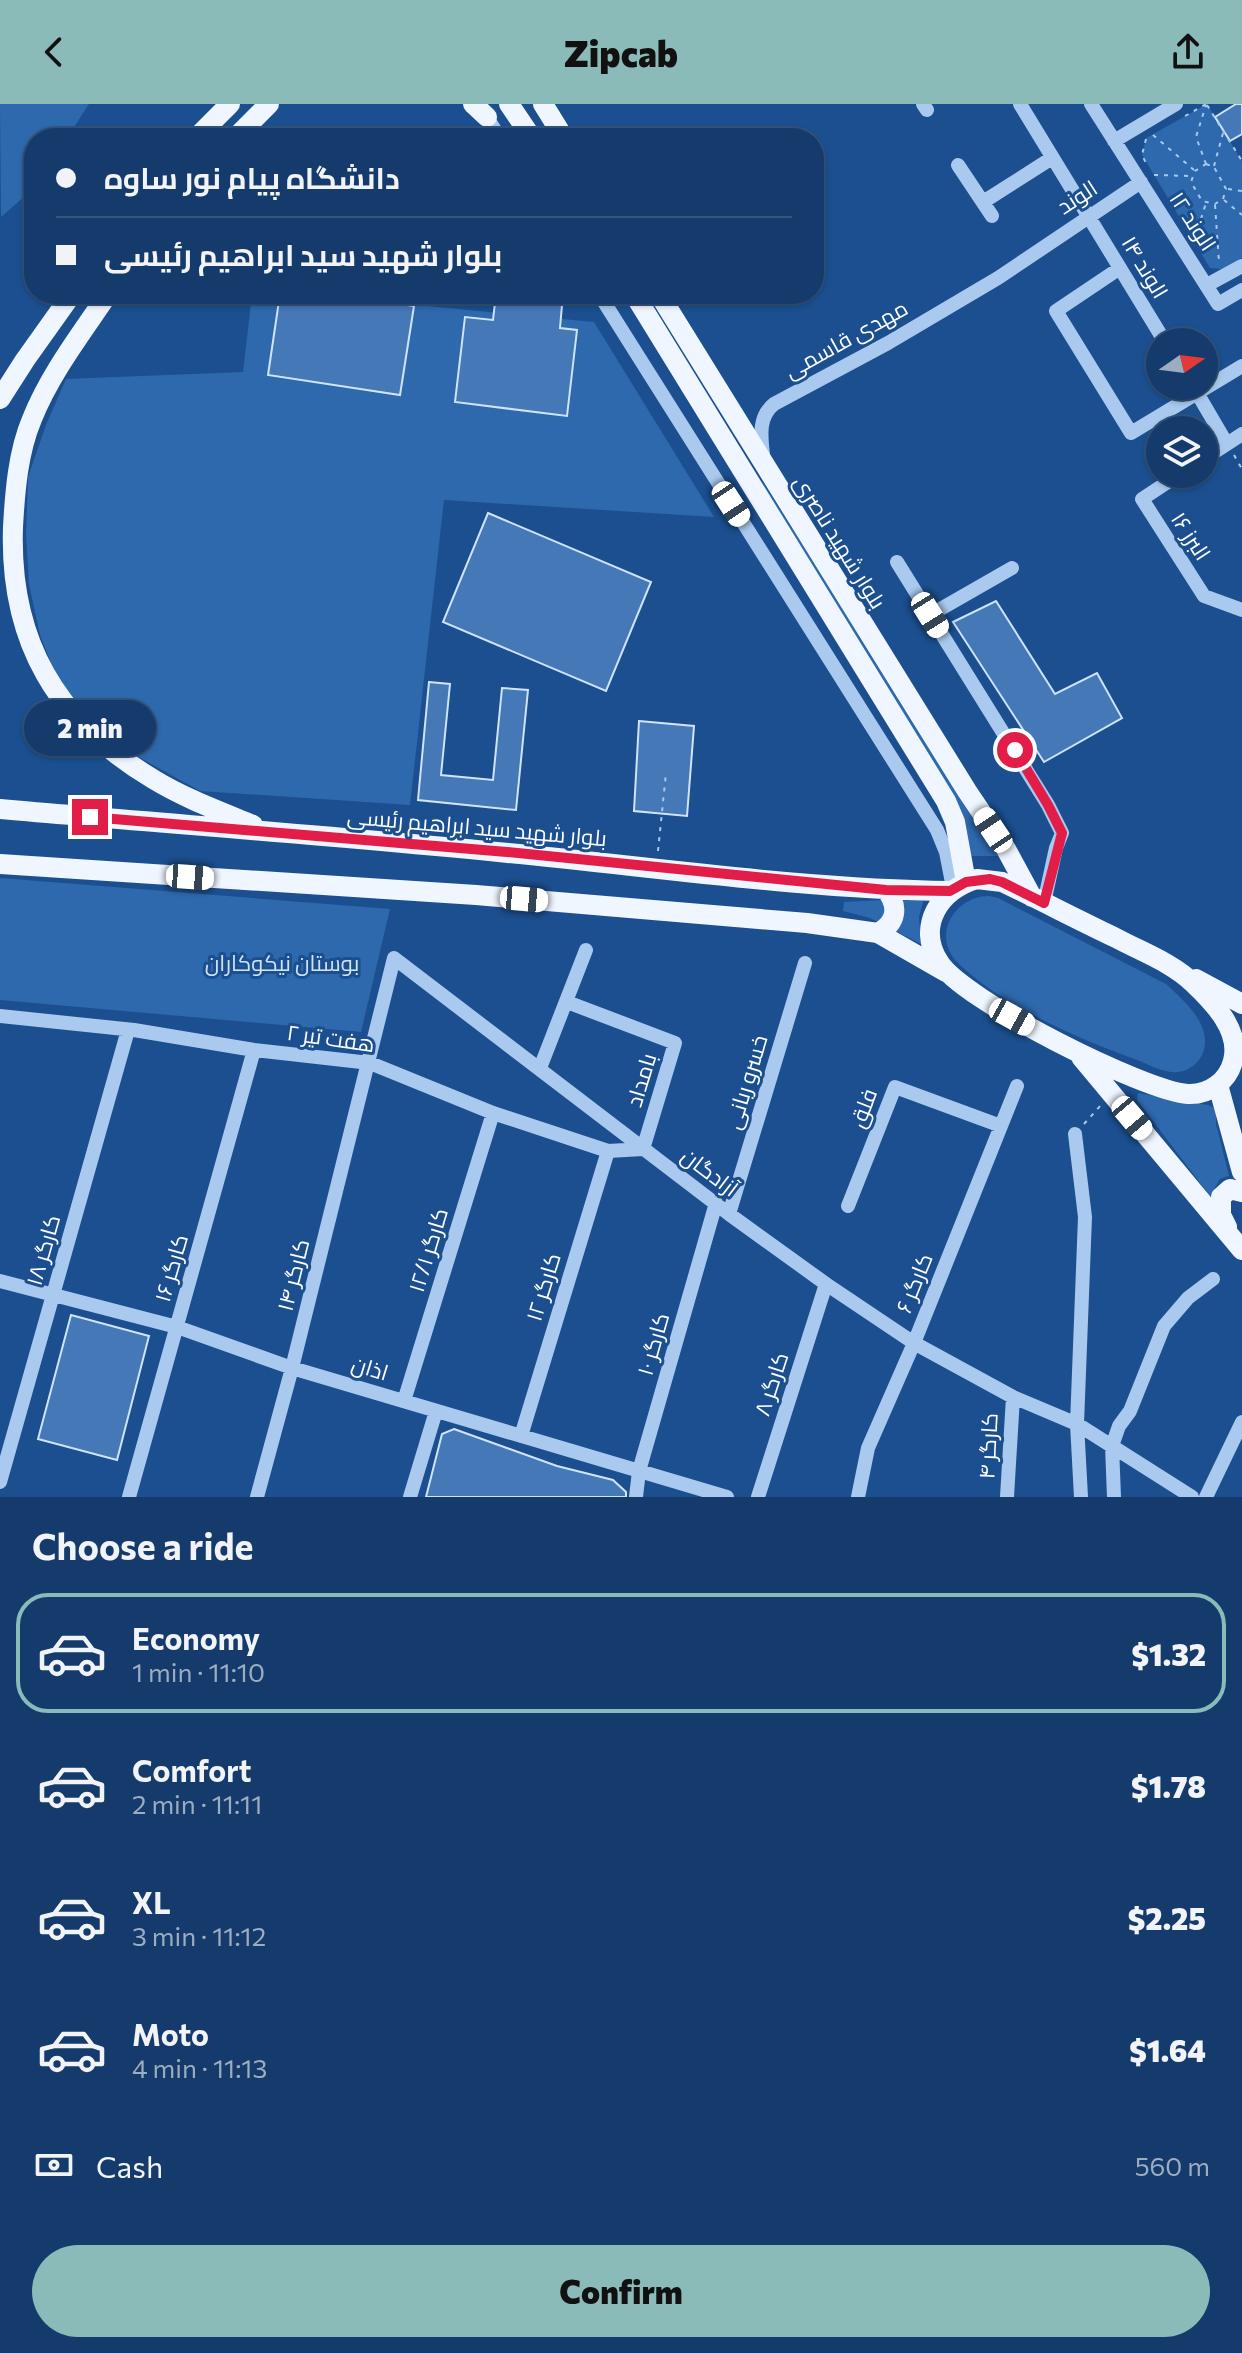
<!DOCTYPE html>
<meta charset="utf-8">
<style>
body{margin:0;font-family:Commissioner,Cairo,sans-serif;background:#1d4271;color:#f1f3f6;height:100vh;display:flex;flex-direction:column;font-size:30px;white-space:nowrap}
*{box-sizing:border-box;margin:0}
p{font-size:26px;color:#9dadc1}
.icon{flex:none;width:44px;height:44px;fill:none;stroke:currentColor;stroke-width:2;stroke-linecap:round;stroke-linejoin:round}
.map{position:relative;height:1393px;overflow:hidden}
.side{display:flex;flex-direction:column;background:#143b6b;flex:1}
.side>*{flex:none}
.banner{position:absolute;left:24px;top:24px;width:800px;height:176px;border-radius:32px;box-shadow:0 2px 6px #0004,0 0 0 2px #33557e;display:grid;align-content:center;height:176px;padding:0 32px;background:#143b6b}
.needle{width:52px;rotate:76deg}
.fabs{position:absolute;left:1146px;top:224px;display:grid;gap:16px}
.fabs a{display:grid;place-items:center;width:72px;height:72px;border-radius:50%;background:#143b6b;box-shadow:0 2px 6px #0004,0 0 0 2px #33557e;font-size:40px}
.end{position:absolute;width:36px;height:36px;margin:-18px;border:10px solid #e11d48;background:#fff;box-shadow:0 0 0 4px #fff}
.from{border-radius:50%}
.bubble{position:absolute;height:56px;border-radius:28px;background:#143b6b;box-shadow:0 2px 6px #0004,0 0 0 2px #33557e;font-size:26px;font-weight:800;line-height:56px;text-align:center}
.car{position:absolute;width:24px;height:48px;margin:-24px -12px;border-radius:10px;box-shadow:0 0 6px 2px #0007;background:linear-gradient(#fff 24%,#345 0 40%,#fff 0 76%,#345 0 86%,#fff 0)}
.banner b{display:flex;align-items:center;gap:28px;height:76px;font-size:30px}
.banner b+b{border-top:2px solid #33557e}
.banner i{width:20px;height:20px;background:#f1f3f6}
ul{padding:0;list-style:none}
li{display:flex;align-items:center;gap:24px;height:120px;margin:0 16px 12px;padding:0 16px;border:4px solid transparent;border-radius:32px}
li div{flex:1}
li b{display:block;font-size:30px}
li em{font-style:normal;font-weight:800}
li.selected{border-color:#8bbbb9}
li>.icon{width:72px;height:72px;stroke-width:1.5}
h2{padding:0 32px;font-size:36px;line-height:96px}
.pay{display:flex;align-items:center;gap:20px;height:88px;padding:0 32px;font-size:30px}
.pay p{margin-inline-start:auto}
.cta{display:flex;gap:16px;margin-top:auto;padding:16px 32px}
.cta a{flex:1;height:92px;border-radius:48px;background:#8bbbb9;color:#111;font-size:32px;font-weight:800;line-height:92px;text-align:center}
header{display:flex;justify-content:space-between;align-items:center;height:104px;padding:0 32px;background:#8bbbb9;color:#111;font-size:36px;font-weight:800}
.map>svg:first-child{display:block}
.green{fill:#2e69ad}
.building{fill:#4478b7;stroke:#cfe3fa;stroke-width:2}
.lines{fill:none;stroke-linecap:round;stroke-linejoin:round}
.path{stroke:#a9c9ee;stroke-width:2;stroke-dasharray:4 6;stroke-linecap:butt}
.minor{stroke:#a9c9ee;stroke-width:14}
.major{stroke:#f0f6ff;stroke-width:20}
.route{stroke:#e11d48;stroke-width:10}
.labels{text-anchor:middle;stroke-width:6;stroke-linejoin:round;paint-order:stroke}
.street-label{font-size:22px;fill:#fff;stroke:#1b4f8f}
.park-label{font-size:22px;fill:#cfe3fa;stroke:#1b4f8f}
</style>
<header><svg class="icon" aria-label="back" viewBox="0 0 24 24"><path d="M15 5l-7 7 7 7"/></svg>Zipcab<svg class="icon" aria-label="share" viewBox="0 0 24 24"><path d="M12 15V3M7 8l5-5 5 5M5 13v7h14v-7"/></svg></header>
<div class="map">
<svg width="1242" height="1393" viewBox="0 0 1242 1393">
<rect width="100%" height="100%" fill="#1b4f8f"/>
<!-- green -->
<path class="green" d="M0 0H89L67 34H34V84L1 113Z
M1207 0 1242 57V154L1223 165 1210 164 1142 51 1146 34Z
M252 190H303L594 218 714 413 444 396 410 701 200 687 135 651 95 617 58 577 40 531 29 480 26 431 28 373 46 321 66 275 243 268Z
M762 377 999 752H971L770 402Z
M0 774 390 805 361 928 0 896Z
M989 792 998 794 1166 880C1183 896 1211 919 1204 946 1200 960 1186 970 1171 968 1160 967 1148 960 1137 956 1079 935 1004 903 959 860 930 833 954 792 989 792Z
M924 794 919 813 921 840 870 814 843 807 844 798Z
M1138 989 1208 1001 1216 1005V1020L1229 1072 1220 1075 1210 1092 1137 996Z"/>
<!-- building -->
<path class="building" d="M1236 0H1242V30L1230 37 1215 13Z
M280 190H304L352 197 353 193 414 202 400 291 268 271Z
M496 190H563L560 224 577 226 567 312 455 298 465 213 493 216Z
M488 409 651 478 606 587 443 518Z
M996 497 1055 590 1097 569 1122 614 1044 658 953 518Z
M429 578 450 580 441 671 493 676 502 584 528 586 516 706 418 696Z
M639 617 694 622 687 712 634 707Z
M71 1211 149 1232 117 1356 38 1335Z
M454 1325 557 1362 613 1376 626 1388V1393H426L442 1330Z"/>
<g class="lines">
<!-- path -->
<path class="path" d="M1207 1 1242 57
M1185 12 1206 0
M1153 31 1194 66
M1146 35 1142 51 1146 59
M1206 60 1214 63 1226 85 1223 95 1215 100 1202 97 1191 78 1195 67Z
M1206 60 1196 33 1206 1
M1214 62 1223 29
M1154 71 1192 72
M1228 85 1242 87
M1224 96 1242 111
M1215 101 1219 158
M1195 134 1206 99
M1234 351 1242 365
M658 747 666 669
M1084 1020 1101 1001"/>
<!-- minor -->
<path class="minor" d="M923 0 927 6
M1020 0 1165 238
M1091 0 1218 200 1242 186
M483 7 500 34
M1114 37 1176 0
M958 61 992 112
M983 98 1052 54
M1120 164 1056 207 1131 329 1242 262
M1207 181 1242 162
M599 190 937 726 946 748 953 784
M1193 282 1227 340
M763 351C761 332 758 313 774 300L888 239 998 174 1141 78
M1204 355 1242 330
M1180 370 1142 395 1204 492 1242 506
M897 458 1048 701 1062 729 1056 744 1044 799
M930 511 1012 464
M567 898 675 939 643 1045
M0 912 134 926 254 946 370 959 493 1009 608 1047 643 1045
M540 964 586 846
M1075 1030 1085 1113 1077 1320 1081 1393
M848 1102 895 983 1001 1022
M729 1110 805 859
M0 1177 177 1223 292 1264 727 1393
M404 1297 493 1009
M521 1332 608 1047
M0 1378 128 926
M129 1393 254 946
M257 1393 292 1264 394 854 729 1110 826 1180 914 1239 1013 1293 1077 1320 1192 1393
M410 1393 436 1307
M636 1393 639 1367 716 1099
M758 1393 826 1180
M858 1393 868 1344 914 1239 1017 982
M1007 1393 1013 1293
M1114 1393 1112 1342 1119 1322 1130 1307 1164 1222 1188 1194 1213 1175
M1206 1393 1242 1318"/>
<!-- major -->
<path class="major" d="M473 0 487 13
M509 0 532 34
M543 0 564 34
M196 34 230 0
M235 34 269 0
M108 190C81 230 50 270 32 315 18 348 15 387 13 423 9 536 56 617 153 675 184 694 219 707 253 721
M634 190 946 697 955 718 966 778
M659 190 967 687 1006 745 1032 793
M0 295 25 256 72 190
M0 705C169 720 339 732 508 749 655 763 802 785 950 787
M0 760 476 791 807 819 878 829 946 868
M977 775 1002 778C1040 796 1078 816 1116 834 1142 848 1173 859 1194 880 1214 899 1241 927 1233 957 1228 977 1209 991 1188 990 1144 987 962 896 939 858 916 822 940 785 977 775Z
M878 829C897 819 899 802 886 786
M1196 875 1242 900
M1081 953 1242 1146
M1218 981 1242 1068
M1227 1123 1221 1111V1093L1230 1085 1242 1088"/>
</g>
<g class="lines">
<!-- route -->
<path class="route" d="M90 713 507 748 886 786 950 787 966 778 990 775 1002 778 1044 799 1062 729 1048 701 1015 646"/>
</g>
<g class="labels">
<!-- street labels -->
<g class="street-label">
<text transform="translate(1077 93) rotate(-33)" y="8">الوند</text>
<text transform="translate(1193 117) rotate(57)" y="8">الوند ۱۲</text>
<text transform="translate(1145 163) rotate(59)" y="8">الوند ۱۴</text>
<text transform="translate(846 235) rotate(-29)" y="8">مهدی قاسمی</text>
<text transform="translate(1191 432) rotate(57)" y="8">البرز ۱۶</text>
<text transform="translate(840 438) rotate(58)" y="8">بلوار شهید ناصری</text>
<text transform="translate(477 723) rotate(5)" y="8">بلوار شهید سید ابراهیم رئیسی</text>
<text transform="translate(331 934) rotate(8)" y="8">هفت تیر ۲</text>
<text transform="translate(641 976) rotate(-73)" y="8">بامداد</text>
<text transform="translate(746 978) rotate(-73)" y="8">خسرو ربانی</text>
<text transform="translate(863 1004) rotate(-69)" y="8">فلق</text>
<text transform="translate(710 1068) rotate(37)" y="8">آزادگان</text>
<text transform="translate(43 1146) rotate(-74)" y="8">کارگر ۱۸</text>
<text transform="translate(428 1146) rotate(-73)" y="8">کارگر ۱۲/۱</text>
<text transform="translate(171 1164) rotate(-74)" y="8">کارگر ۱۶</text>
<text transform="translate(293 1171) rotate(-76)" y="8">کارگر ۱۴</text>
<text transform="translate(914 1179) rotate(-68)" y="8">کارگر ۶</text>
<text transform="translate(543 1183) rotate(-73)" y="8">کارگر ۱۲</text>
<text transform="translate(653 1240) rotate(-74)" y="8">کارگر ۱۰</text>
<text transform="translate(370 1264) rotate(17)" y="8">اذان</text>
<text transform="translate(771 1280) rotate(-72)" y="8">کارگر ۸</text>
<text transform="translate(988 1342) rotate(-87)" y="8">کارگر ۴</text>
</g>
<!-- park labels -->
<g class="park-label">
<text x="282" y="867">بوستان نیکوکاران</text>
</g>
</g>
</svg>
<div class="fabs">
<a><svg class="needle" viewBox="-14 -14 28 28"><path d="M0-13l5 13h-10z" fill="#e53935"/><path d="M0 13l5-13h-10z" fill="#9dadc1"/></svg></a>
<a><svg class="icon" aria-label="layers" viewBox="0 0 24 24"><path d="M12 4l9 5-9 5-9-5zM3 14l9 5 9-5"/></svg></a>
</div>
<i class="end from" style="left:1015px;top:646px"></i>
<i class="end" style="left:90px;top:713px"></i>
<div class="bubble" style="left:24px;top:596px;width:132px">2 min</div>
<i class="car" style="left:731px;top:400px;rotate:147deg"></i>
<i class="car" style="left:930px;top:511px;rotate:148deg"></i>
<i class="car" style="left:993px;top:726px;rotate:326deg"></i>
<i class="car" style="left:190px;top:773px;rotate:94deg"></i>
<i class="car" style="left:524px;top:795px;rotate:95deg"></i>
<i class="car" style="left:1012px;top:913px;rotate:119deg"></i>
<i class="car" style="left:1132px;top:1014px;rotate:140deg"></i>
<div class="banner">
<b><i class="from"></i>دانشگاه پیام نور ساوه</b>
<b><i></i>بلوار شهید سید ابراهیم رئیسی</b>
</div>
</div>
<section class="side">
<h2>Choose a ride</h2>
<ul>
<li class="selected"><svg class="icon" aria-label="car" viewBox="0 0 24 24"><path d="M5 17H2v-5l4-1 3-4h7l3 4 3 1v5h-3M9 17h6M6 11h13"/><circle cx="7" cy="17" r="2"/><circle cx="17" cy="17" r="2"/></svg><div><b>Economy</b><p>1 min · 11:10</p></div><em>$1.32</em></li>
<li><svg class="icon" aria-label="car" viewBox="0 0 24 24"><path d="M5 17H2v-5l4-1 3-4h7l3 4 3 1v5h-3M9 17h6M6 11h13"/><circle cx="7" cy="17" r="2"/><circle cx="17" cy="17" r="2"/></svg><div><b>Comfort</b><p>2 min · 11:11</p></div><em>$1.78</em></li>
<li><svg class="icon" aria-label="car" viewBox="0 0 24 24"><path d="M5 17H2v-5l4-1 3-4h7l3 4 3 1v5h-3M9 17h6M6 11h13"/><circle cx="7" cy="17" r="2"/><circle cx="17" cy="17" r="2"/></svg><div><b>XL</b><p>3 min · 11:12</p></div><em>$2.25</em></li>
<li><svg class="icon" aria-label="car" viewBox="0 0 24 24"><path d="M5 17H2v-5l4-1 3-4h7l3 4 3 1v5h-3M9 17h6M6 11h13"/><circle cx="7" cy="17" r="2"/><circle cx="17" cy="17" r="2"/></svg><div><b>Moto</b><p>4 min · 11:13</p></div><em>$1.64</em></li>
</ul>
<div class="pay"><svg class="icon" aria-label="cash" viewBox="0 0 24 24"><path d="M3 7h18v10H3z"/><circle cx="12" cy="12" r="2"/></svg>Cash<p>560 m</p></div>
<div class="cta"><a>Confirm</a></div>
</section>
